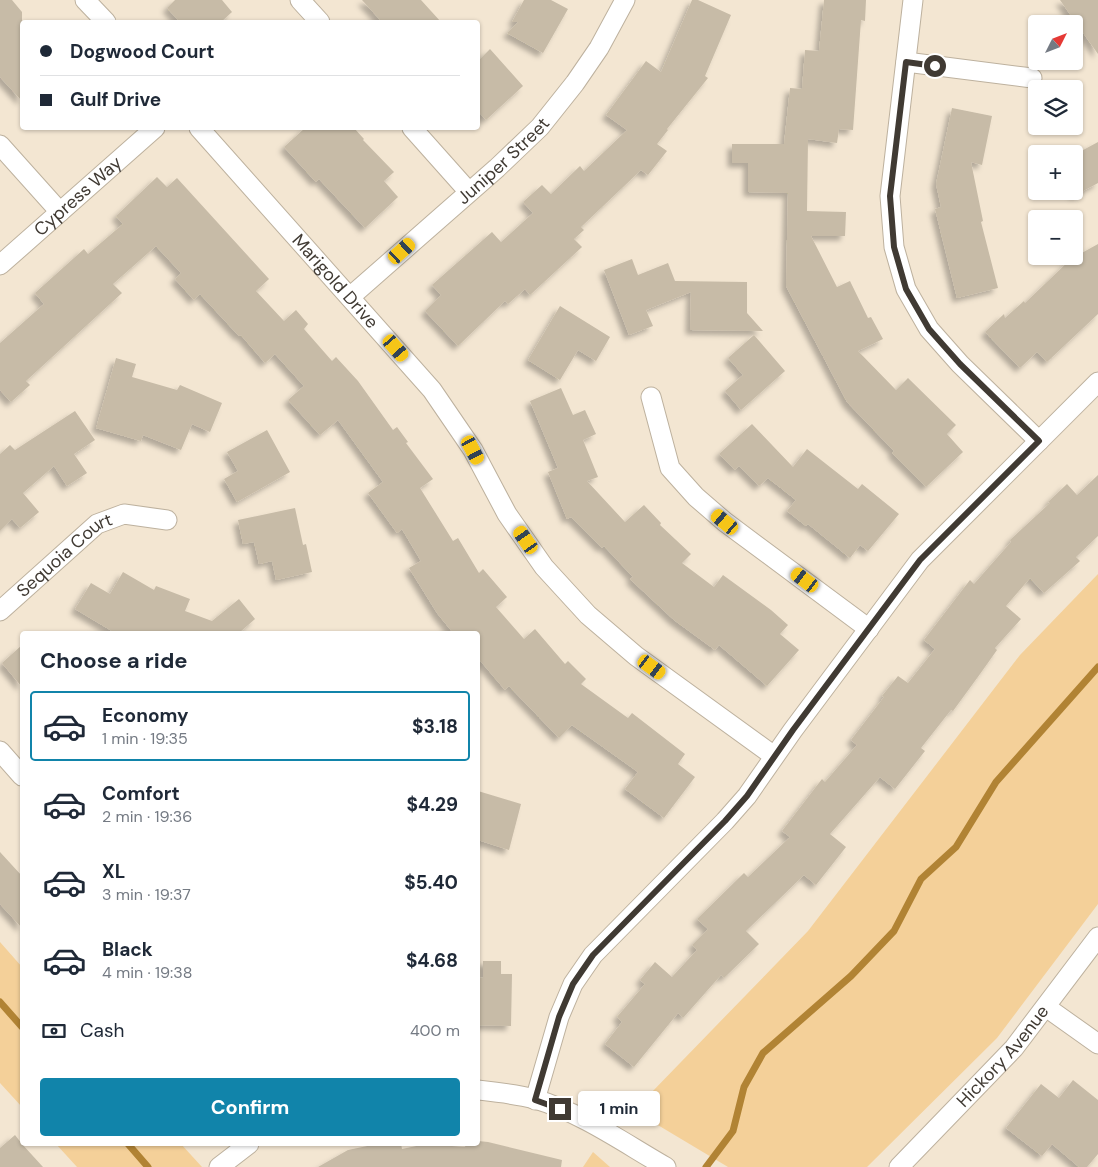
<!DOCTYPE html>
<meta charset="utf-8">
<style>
body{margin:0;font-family:"DM Sans",sans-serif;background:#f2f2f3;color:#1f2937;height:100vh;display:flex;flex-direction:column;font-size:19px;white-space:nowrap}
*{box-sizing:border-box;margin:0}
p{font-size:16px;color:#747a83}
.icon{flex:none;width:28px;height:28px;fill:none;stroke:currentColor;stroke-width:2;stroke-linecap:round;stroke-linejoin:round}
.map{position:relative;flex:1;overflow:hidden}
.sheet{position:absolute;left:20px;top:631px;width:460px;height:515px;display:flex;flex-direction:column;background:#fff;border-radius:5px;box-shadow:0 1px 4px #0004}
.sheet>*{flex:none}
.banner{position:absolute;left:20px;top:20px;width:460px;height:110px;border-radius:5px;box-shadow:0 1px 4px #0004;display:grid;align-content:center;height:110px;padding:0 20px;background:#fff}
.needle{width:32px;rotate:48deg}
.buttons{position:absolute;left:1028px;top:15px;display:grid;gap:10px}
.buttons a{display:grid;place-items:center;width:55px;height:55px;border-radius:5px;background:#fff;box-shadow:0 1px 4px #0004;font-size:25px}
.end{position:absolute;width:22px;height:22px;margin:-11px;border:6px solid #403a33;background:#fff;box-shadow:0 0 0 2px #fff}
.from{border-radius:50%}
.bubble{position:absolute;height:35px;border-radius:5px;background:#fff;box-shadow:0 1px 4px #0004;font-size:16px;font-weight:700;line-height:35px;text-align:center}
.car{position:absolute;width:15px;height:30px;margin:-15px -8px;border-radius:6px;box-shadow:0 0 4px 1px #0007;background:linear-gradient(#f5c518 24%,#345 0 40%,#f5c518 0 76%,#345 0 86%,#f5c518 0)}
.banner b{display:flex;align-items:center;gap:18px;height:48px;font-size:19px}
.banner b+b{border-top:1px solid #e0e1e3}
.banner i{width:12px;height:12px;background:#1f2937}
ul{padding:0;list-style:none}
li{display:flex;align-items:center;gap:15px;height:70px;margin:0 10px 8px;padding:0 10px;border:2px solid transparent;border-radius:5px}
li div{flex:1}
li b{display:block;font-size:19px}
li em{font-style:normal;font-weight:700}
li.selected{border-color:#1184aa}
li>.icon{width:45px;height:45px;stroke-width:1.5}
h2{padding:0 20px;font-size:22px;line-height:60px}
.pay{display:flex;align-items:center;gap:12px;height:55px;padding:0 20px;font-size:19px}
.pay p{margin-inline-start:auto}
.primary-button{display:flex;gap:10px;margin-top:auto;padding:10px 20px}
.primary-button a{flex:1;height:58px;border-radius:5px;background:#1184aa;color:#fff;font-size:20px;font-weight:700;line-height:58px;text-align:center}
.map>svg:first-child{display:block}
.green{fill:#f4d099}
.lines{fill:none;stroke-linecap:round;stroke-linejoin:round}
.stream{stroke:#b18334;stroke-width:7}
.building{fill:#c7bba7;filter:url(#shadow)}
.minor-casing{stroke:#bdb19e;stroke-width:21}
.minor{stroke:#fff;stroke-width:19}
.route{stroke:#403a33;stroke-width:6}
.labels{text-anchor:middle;stroke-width:5;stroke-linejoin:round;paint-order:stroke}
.street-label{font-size:18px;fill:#403a33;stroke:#fff}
</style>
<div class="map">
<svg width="1098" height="1167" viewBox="0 0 1098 1167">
<defs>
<filter id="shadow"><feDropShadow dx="-4.5" dy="4.5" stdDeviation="2.5" flood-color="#0004"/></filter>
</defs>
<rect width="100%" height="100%" fill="#f3e6d2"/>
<!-- green -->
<path class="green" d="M1098 574V904L997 1038 867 1167H728L636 1112 649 1095 808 931 1020 655Z
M0 942 22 967V1107L0 1083Z
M56 1144H181L202 1167H77Z
M593 1152 610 1167H583Z"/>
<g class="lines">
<!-- stream -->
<path class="stream" d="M0 1002 22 1027
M128 1144 148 1167
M706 1167 733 1131 744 1087 763 1053 851 976 894 931 921 879 956 847 996 782 1098 667"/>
</g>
<!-- building -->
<path class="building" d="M0 0H12L22 12V101L0 77Z
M175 0H222L232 12 221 22H180L167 8Z
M362 0H421L441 22H382Z
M524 0H551L568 9 543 53 507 33 518 22H512Z
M692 0H698L731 15 705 76 708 78 667 129 668 130 657 144 667 151 648 175 641 170 581 227 584 230 574 239 582 247 530 295 525 289 508 304 505 301 458 346 425 311 441 295 432 285 492 232 501 242 533 213 523 202 542 185 551 194 580 166 584 171 627 130 606 115 646 61 661 72Z
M824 0H866L865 21 861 20 853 130 839 129 837 143 808 139 807 211 846 212 845 236H811L837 287 850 281 868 318 871 317 883 339 858 351 896 390 908 378 956 425 947 434 963 452 926 487 892 453 894 451 847 402 786 286 788 193 748 192V163H732V144H784L790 88 802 89 805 50 819 51Z
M1060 0H1098V54Z
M490 49 523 86 486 120 478 111V61Z
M952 108 992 116 982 165 971 162 983 221 981 222 998 288 957 298 935 209 941 207 936 184Z
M305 128H354L364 139 363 140 394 172 384 181 398 197 365 228 319 179 316 182 284 147Z
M1098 142V183L1074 196V155Z
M157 177 167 187 177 178 269 279 256 291 284 321 296 310 308 324 304 329 332 361 336 357 358 381 393 430 397 427 408 442 406 443 433 479 420 488 453 541 458 538 479 573 483 569 507 597 496 607 524 639 535 629 565 664 568 661 586 679 581 684 628 718 632 713 685 754 678 764 695 777 664 818 625 789 638 772 572 725 559 738 509 686 505 690 478 658V634H454L437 613 409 568 421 561 402 529 397 533 368 493 383 482 338 420 320 435 288 400 304 386 275 354 265 363 241 335 239 336 200 294 194 300 175 279 181 273 156 246 113 284 122 293 26 381 30 385 11 402 0 390V343L44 304 35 293 84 249 88 254 123 224 116 216Z
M1098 244V314L1047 362 1037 352 1020 368 985 332 1004 314 1005 318 1024 301 1025 303 1071 259Z
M632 259 638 275 668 263 675 281 747 282V313L763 331 690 330 691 292 646 310 653 326 629 335 604 270Z
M560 306 610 337 596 361 578 350 560 380 528 360Z
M754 335 785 371 741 410 725 391 743 375 728 358Z
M116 358 136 364 132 377 177 390 180 385 222 403 210 432 192 424 181 450 143 435 141 441 96 428Z
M561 388 573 415 585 410 596 434 583 440 598 477 587 481 625 522 644 505 661 523 660 525 691 554 682 563 714 587 723 575 771 610 788 625 780 634 799 650 767 686 719 645 715 650 674 620 630 579 633 577 604 546 602 548 571 517 567 519 548 472 558 468 530 401Z
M75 411 95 440 74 454 87 473 67 486 54 466 23 493 39 512 20 528 12 519 0 531V454L10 445 15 450Z
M752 424 793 467 807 449 858 489 862 484 899 514 868 551 860 545 850 558 808 524 806 526 787 511 796 500 768 478 759 486 739 466 735 470 719 454Z
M267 430 290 472 237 502 224 479 238 471 227 452Z
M1098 475V536L1076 557 1080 561 1044 593 1030 578 1006 606 1021 619 995 648 997 650 980 674 953 711 951 710 921 748 925 751 895 789 880 777 830 834 846 847 816 885 804 875 746 931 759 944 724 978 721 975 683 1018 678 1013 634 1067 605 1044 622 1022 617 1017 645 984 640 980 655 962 672 977 697 950 692 945 708 929 697 919 744 873 748 877 790 837 782 831 822 779 825 782 857 745 851 740 884 697 882 696 898 676 908 683 935 649 924 640 970 580 974 584 1011 542 1010 540 1050 503 1048 502 1067 484 1077 495Z
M295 508 303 545 306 544 312 572 276 580 272 561 259 564 254 542 243 544 238 520Z
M123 572 154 590 156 586 190 599 185 611 212 621 239 599 255 619 240 632 241 634H117L75 609 91 583 110 594Z
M22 645V687L2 663Z
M478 791 521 804 509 850 478 840Z
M0 852 22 876V928L0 904Z
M483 961H501V974H512L511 1026 478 1025V977L483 978Z
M1073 1080 1098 1100V1154L1087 1167H1079L1052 1144 1042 1156 1006 1128 1041 1084 1059 1098Z
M15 1135 22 1144 43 1167H0V1148Z
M478 1141 488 1142 562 1160 561 1167H318L348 1150 377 1144H401L402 1149 426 1144 465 1147 466 1144H478Z"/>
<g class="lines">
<!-- minor casing -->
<g class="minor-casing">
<g id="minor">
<path d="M85 0 106 22"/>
<path d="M300 0 320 22"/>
<path d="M913 0 890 196 894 247 906 289 929 329 960 364 1039 441"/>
<path d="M906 62 1032 78"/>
<path id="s1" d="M199 128 432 390 473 450 507 514 544 567 588 615 636 656 774 756"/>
<path d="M412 128 469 192"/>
<path d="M0 145 60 212"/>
<path id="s2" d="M0 265 155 128"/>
<path id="s3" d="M350 297 497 168 540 127 575 83 599 48 625 0"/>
<path d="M651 397 670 468 696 497 725 522 869 629"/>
<path id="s4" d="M0 611 97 524 124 514 167 520"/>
<path d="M0 751 22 776"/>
<path d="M1046 1007 1098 1044"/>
<path d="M478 1090C496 1092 516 1094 535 1099 582 1113 624 1143 666 1167"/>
<path d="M535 1100 559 1017 573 984 593 955 725 821 747 796 793 730 920 560 1098 382"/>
<path d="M219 1167 249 1144"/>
<path id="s5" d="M899 1167 1014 1048 1098 937"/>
</g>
</g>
<!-- minor -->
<use href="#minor" class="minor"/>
</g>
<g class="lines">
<!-- route -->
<path class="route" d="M560 1109 535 1100 559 1017 573 984 593 955 725 821 747 796 793 730 920 560 1039 441 960 364 929 329 906 289 894 247 890 196 906 62 935 66"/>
</g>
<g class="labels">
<!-- street labels -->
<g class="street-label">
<text dy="6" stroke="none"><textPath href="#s3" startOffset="205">Juniper Street</textPath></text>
<text dy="6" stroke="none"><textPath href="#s2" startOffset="104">Cypress Way</textPath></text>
<text dy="6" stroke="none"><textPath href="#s1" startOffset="205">Marigold Drive</textPath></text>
<text dy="6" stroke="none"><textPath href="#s4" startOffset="86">Sequoia Court</textPath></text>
<text dy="6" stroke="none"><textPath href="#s5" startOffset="152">Hickory Avenue</textPath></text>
</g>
</g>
</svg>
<div class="buttons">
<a><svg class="needle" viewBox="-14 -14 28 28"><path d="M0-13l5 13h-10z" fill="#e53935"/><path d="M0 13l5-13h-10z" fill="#747a83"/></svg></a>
<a><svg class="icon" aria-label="layers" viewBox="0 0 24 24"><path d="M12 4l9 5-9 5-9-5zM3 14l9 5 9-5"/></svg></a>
<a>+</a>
<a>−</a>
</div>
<i class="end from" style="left:935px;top:66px"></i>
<i class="end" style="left:560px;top:1109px"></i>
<div class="bubble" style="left:578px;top:1091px;width:82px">1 min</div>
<i class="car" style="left:402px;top:251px;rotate:48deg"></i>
<i class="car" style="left:396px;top:348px;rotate:139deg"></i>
<i class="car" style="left:473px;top:450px;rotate:152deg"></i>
<i class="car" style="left:725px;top:522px;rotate:310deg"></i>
<i class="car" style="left:526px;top:540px;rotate:325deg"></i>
<i class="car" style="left:805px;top:580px;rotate:307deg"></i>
<i class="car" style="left:652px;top:667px;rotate:126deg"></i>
<div class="banner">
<b><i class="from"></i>Dogwood Court</b>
<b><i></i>Gulf Drive</b>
</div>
<section class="sheet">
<h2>Choose a ride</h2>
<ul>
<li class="selected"><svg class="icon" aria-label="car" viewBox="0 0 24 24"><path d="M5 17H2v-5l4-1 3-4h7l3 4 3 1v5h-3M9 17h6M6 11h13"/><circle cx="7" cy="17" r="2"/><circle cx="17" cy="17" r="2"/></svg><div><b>Economy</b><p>1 min · 19:35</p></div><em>$3.18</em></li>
<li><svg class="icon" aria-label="car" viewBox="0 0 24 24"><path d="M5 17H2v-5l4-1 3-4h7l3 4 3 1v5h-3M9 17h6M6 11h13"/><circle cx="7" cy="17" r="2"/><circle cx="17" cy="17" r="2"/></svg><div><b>Comfort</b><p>2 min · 19:36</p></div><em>$4.29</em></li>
<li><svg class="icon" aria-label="car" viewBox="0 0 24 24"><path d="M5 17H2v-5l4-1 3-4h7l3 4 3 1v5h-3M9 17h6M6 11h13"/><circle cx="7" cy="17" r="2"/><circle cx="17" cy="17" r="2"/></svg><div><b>XL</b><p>3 min · 19:37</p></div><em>$5.40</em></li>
<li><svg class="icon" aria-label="car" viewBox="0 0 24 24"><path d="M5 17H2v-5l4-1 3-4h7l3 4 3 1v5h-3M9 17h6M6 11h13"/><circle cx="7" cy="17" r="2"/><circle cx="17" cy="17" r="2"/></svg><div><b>Black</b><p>4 min · 19:38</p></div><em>$4.68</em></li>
</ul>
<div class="pay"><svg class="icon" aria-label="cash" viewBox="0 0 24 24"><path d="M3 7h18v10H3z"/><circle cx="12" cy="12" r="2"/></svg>Cash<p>400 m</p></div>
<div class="primary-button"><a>Confirm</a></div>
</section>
</div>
